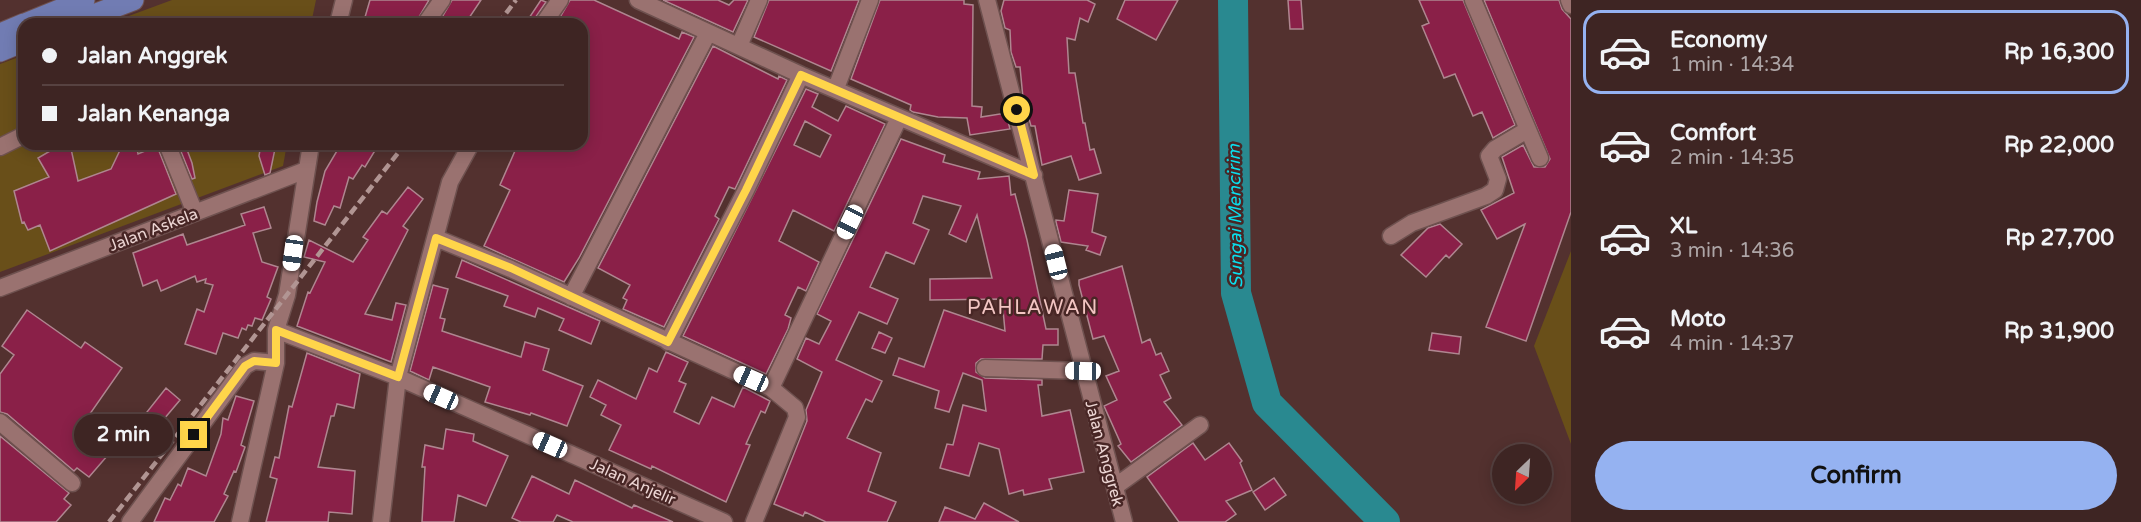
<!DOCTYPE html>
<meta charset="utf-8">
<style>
body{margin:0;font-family:"Varela Round",sans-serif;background:#493130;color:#f1f3f6;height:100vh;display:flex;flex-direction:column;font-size:22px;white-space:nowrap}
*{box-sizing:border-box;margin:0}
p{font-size:20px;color:#ada5a6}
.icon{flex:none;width:33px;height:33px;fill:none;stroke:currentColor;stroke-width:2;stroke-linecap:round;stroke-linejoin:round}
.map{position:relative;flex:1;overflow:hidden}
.details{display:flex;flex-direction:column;background:#3e2523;width:570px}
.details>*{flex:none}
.guide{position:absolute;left:18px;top:18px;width:570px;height:132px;border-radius:18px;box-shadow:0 3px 15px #0003,0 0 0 2px #574241;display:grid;align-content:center;height:132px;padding:0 24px;background:#3e2523}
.needle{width:39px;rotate:205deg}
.buttons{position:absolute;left:1492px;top:444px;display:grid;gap:12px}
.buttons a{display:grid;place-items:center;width:60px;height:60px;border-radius:50%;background:#3e2523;box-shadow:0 3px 15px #0003,0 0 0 2px #574241;font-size:30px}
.end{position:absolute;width:27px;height:27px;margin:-14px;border:8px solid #ffd54a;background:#111;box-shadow:0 0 0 3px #111}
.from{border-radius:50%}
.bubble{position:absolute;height:42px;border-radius:21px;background:#3e2523;box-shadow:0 3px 15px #0003,0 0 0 2px #574241;font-size:20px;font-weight:800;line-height:42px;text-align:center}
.car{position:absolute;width:18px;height:36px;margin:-18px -9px;border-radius:8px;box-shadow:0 0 4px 2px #0007;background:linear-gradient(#fff 24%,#345 0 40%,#fff 0 76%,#345 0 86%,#fff 0)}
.guide b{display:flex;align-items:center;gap:21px;height:57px;font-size:22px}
.guide b+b{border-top:2px solid #574241}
.guide i{width:15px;height:15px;background:#f1f3f6}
ul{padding:10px 0 0;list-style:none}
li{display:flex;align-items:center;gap:18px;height:84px;margin:0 12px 9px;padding:0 12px;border:3px solid transparent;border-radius:18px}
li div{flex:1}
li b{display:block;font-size:22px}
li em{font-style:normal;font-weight:800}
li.active{border-color:#95b2f1}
li>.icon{width:54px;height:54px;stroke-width:1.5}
.cta{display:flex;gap:12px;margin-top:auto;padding:12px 24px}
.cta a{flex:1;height:69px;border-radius:36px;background:#95b2f1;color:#111;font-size:24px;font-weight:800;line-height:69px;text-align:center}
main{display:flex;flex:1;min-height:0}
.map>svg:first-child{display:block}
.green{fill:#694f19}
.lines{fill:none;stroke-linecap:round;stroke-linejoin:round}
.river{stroke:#298990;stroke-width:30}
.building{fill:#8a2048;stroke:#af8690;stroke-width:1.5;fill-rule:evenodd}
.minor-casing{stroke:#6e514f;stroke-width:19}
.major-casing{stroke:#6e514f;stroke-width:23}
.minor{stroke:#9a7270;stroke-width:16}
.major{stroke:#717cb3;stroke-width:21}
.rail{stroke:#b19593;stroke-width:4.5;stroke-dasharray:9 4.5;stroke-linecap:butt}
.route{stroke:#ffd54a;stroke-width:8}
.labels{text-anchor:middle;stroke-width:5;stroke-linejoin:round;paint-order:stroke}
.street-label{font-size:16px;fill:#ecd5d3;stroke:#482625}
.water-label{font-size:18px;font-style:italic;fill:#0adfed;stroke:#482625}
.quarter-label{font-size:20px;letter-spacing:1.5px;fill:#f3c6c3;stroke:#482625}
</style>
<main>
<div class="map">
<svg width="1571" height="522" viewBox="0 0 1571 522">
<rect width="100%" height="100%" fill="#53312f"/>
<!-- green -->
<path class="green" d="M172 0H316L311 24H107Z
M24 55V144H287L283 166 0 272V64Z
M1571 251V444L1534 346Z"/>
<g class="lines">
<!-- river -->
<path class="river" d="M1233 0 1236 293 1267 403 1385 522"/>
</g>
<!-- building -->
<path class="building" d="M370 0H429L415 24H363Z
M452 0H481L465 24H438Z
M541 0 546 2 533 21 529 18Z
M570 0H594L679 39 682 32 694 37 579 258 564 282 484 246 510 190 500 185 518 144H582V24H556Z
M663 0H718L729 5 734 0H748L733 32Z
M769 0H859L831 71 754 37Z
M880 0H964V4L973 5 972 106 982 107 981 117 1006 113 1010 129 970 135 967 118 938 117 913 112 910 110 911 105 851 79Z
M1004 0H1087L1095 4 1088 22 1080 18 1075 40 1067 38 1069 73H1075L1083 123H1085L1090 150 1094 149 1101 173 1079 180 1071 156 1042 165 1035 126H1031L1023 98 1020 67H1016L1011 52 1010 30 1005 28 1001 11Z
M1125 0H1178L1156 40 1117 19Z
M1288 0H1301L1303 29H1290Z
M1419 0H1463L1515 125 1493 138 1482 112 1473 116 1455 74 1444 78 1422 26 1429 23Z
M1484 0H1559L1562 9 1571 19V212L1526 341 1486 327 1525 224 1497 239 1481 210 1514 193 1502 157 1523 145 1534 167H1545L1550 159Z
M713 46 778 79 779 76 787 80 735 189 729 187 715 216 719 219 664 327 623 309 627 300 623 298 630 285 598 268Z
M806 89 818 94 812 107 838 121 846 106 885 124 834 231 793 210 779 241 819 262 806 291 798 287 785 315 791 318 788 329 766 374 683 336ZM805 121 831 135 820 157 794 145Z
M901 139 945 155 943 162 980 172 978 179 1009 176 1011 195 1015 194 1027 240 1046 329H1058V345H1043L1042 359H981L976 363V372L985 378 1042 380V385H1038L1042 416 1070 410 1084 472 1049 479 1052 489 1024 495 1023 490 1009 494 999 449 979 443 969 476 940 468 947 444 953 445 963 405 986 411 982 380 963 373 949 412 935 408 939 391 893 375 899 358 924 367 944 310 1005 331 1002 299 930 300V279L992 278 977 215 966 242 949 234 961 206 923 196 913 223 929 230 914 264 886 252 870 287 898 299 887 324 859 312 836 360 882 381 872 402 866 399 847 438 881 453 868 491 896 502 887 522H826L805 512 803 516 774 504 807 421 806 410 822 372 797 359 806 338 819 344 831 321 817 314Z
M62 144H70L78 181 111 169 123 144H136L138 154 157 146 176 194 50 251 40 225 28 230 24 222 22 223 14 191 49 177 38 158Z
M261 144H276L270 173 265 175 259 156Z
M341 144H379L365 167 362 165 353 179 349 177 340 208 334 206 325 225 314 221 317 202 325 171Z
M186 147 192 163 195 178 192 179 180 149Z
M408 187 423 199 403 226 408 230 365 314 392 320 396 303 406 305 391 362 297 326 308 292 310 293 325 262 304 257 309 240 353 262 368 240 363 237 382 211 387 214Z
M1069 190 1098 194 1092 232 1106 237 1100 255 1086 250 1088 246 1061 242 1056 222V220L1064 221Z
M264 207 271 228 253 233 262 262 278 267 267 297 271 299 262 320 255 318 252 326 248 325 246 330 242 328 238 338 223 333 216 354 185 344 197 309 204 312 213 285 205 283 206 279 197 282 195 276 161 291 157 280 143 286 133 253 183 234 187 245 245 225 241 214Z
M1440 224 1462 244 1449 258 1446 255 1426 277 1401 255 1428 228Z
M462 260 600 321 591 344 559 330 564 319 538 308 535 317 504 306 508 296 456 277Z
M1122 266 1142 343 1150 339 1156 355 1161 353 1169 371 1160 375 1171 398 1164 402 1182 425 1131 462 1118 446 1121 444 1104 406 1117 400 1106 376 1119 371 1104 336 1093 339 1079 285V280Z
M433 285 448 289 440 318 445 319 442 331 521 357 525 342 549 349 543 370 583 386 567 426 531 413 530 415 485 402 490 387 433 367 429 380 410 371Z
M27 310 81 348 85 342 122 368 87 418 107 433 103 439 114 448 89 477 77 468 74 471 7 414 0 412V374L14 355 2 346Z
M879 332 892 338 885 353 872 348Z
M1432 333 1461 337 1459 354 1429 350Z
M666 352 688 362 679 381 686 384 674 412 699 424 712 397 734 407 743 387 770 401 765 413 761 411 746 444 750 445 726 502 652 466 651 469 609 450 621 425 601 415 606 405 590 397 598 380 636 399 649 368 657 372Z
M307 353 360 374 354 408 337 404 334 416H331L318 467 355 471 352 514 329 512 328 522H266L277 479 270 477 275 457 279 458 289 406 292 407Z
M166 388 180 400 153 432 139 422Z
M236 396 254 401 241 445 245 447 236 472 234 471 224 494 228 496 214 522H154L165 498 170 500 178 484 181 486 188 468 206 476 221 434 223 418 228 420Z
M446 429 474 434 473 441 508 456 486 506 458 495 454 522H422L425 467H422L425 445 443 449Z
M0 436 69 493 64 499 71 505 56 522H0Z
M1193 443 1205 460 1229 443 1242 461 1240 463 1252 490 1226 501 1236 514 1225 522H1179L1147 477Z
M532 476 569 494 575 480 632 508 634 505 673 522H573L557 515 553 522H521L512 518Z
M1274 478 1286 495 1265 510 1253 492Z
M984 503 1019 522H939L945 507 975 519Z"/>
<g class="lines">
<!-- minor casing -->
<g class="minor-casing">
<path id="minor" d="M638 0 801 75 1034 175
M987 0 1124 522
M1473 0 1540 158
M1569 0 1571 5
M338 24 344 0
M425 24 442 0
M543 24 560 0
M739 46 759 0
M836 88 870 0
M167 144 195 213
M0 147 24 135
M1391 236 1412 223 1486 196 1495 190 1498 179 1489 156 1495 149 1527 130
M436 238 511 269 771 388 795 408 797 417 754 522
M0 288 306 170
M571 297 708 33
M276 330 395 376 724 522
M668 342 746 190 801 75
M985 368 1083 371
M771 388 899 118
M0 422 72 483
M1116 486 1200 425
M130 522 245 366 254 361 276 363
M240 522 276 363V330L287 295 311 144
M381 522 398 377 450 182 471 144"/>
</g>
<!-- major casing -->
<g class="major-casing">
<path id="major" d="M25 24 84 0
M70 24 133 0
M0 34 24 24
M0 51 24 41"/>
</g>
<!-- minor -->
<use href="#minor" class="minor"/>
<!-- major -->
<use href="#major" class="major"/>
<!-- rail -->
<path class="rail" d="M498 24 516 0
M109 522 405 144"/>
</g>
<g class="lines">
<!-- route -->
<path class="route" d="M194 435 245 366 254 361 276 363V330L398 377 436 238 511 268 668 342 746 190 801 75 1034 175 1017 110"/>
</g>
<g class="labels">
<!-- street labels -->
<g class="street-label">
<text transform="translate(153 229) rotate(-21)" y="6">Jalan Askela</text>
<text transform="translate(1105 453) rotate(75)" y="6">Jalan Anggrek</text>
<text transform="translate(633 481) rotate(24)" y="6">Jalan Anjelir</text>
</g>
<!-- water labels -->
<g class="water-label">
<text transform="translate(1235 216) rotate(-91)" y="6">Sungai Mencirim</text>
</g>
<!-- quarter labels -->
<g class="quarter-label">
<text x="1033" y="314">PAHLAWAN</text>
</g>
</g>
</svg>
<div class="buttons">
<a><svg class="needle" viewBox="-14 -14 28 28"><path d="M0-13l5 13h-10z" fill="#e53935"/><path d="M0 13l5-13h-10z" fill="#ada5a6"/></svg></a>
</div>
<i class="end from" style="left:1017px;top:110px"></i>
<i class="end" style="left:194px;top:435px"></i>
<div class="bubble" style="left:74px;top:414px;width:99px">2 min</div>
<i class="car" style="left:850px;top:222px;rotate:206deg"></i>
<i class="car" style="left:293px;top:253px;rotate:188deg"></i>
<i class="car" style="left:1056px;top:262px;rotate:346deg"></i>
<i class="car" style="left:1083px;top:371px;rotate:271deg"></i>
<i class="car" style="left:751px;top:379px;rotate:294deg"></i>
<i class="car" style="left:441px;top:397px;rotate:294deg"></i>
<i class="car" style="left:550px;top:445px;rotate:294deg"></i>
<div class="guide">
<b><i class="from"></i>Jalan Anggrek</b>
<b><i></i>Jalan Kenanga</b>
</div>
</div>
<section class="details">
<ul>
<li class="active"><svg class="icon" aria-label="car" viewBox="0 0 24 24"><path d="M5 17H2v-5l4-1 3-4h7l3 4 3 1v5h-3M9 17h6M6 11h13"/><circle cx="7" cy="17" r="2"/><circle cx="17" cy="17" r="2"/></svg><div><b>Economy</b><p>1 min · 14:34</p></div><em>Rp 16,300</em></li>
<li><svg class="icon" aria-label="car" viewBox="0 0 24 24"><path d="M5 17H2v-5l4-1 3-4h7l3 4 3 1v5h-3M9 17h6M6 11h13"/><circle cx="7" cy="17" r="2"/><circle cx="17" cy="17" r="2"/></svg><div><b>Comfort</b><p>2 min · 14:35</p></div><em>Rp 22,000</em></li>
<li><svg class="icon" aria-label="car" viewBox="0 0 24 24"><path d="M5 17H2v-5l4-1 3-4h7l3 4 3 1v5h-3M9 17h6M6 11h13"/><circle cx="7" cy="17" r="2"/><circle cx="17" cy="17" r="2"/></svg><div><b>XL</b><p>3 min · 14:36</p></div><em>Rp 27,700</em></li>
<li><svg class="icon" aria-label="car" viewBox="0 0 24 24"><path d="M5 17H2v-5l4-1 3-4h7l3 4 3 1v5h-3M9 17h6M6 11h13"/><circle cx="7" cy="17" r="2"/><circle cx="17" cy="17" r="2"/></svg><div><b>Moto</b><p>4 min · 14:37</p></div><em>Rp 31,900</em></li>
</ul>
<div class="cta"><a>Confirm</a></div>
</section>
</main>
